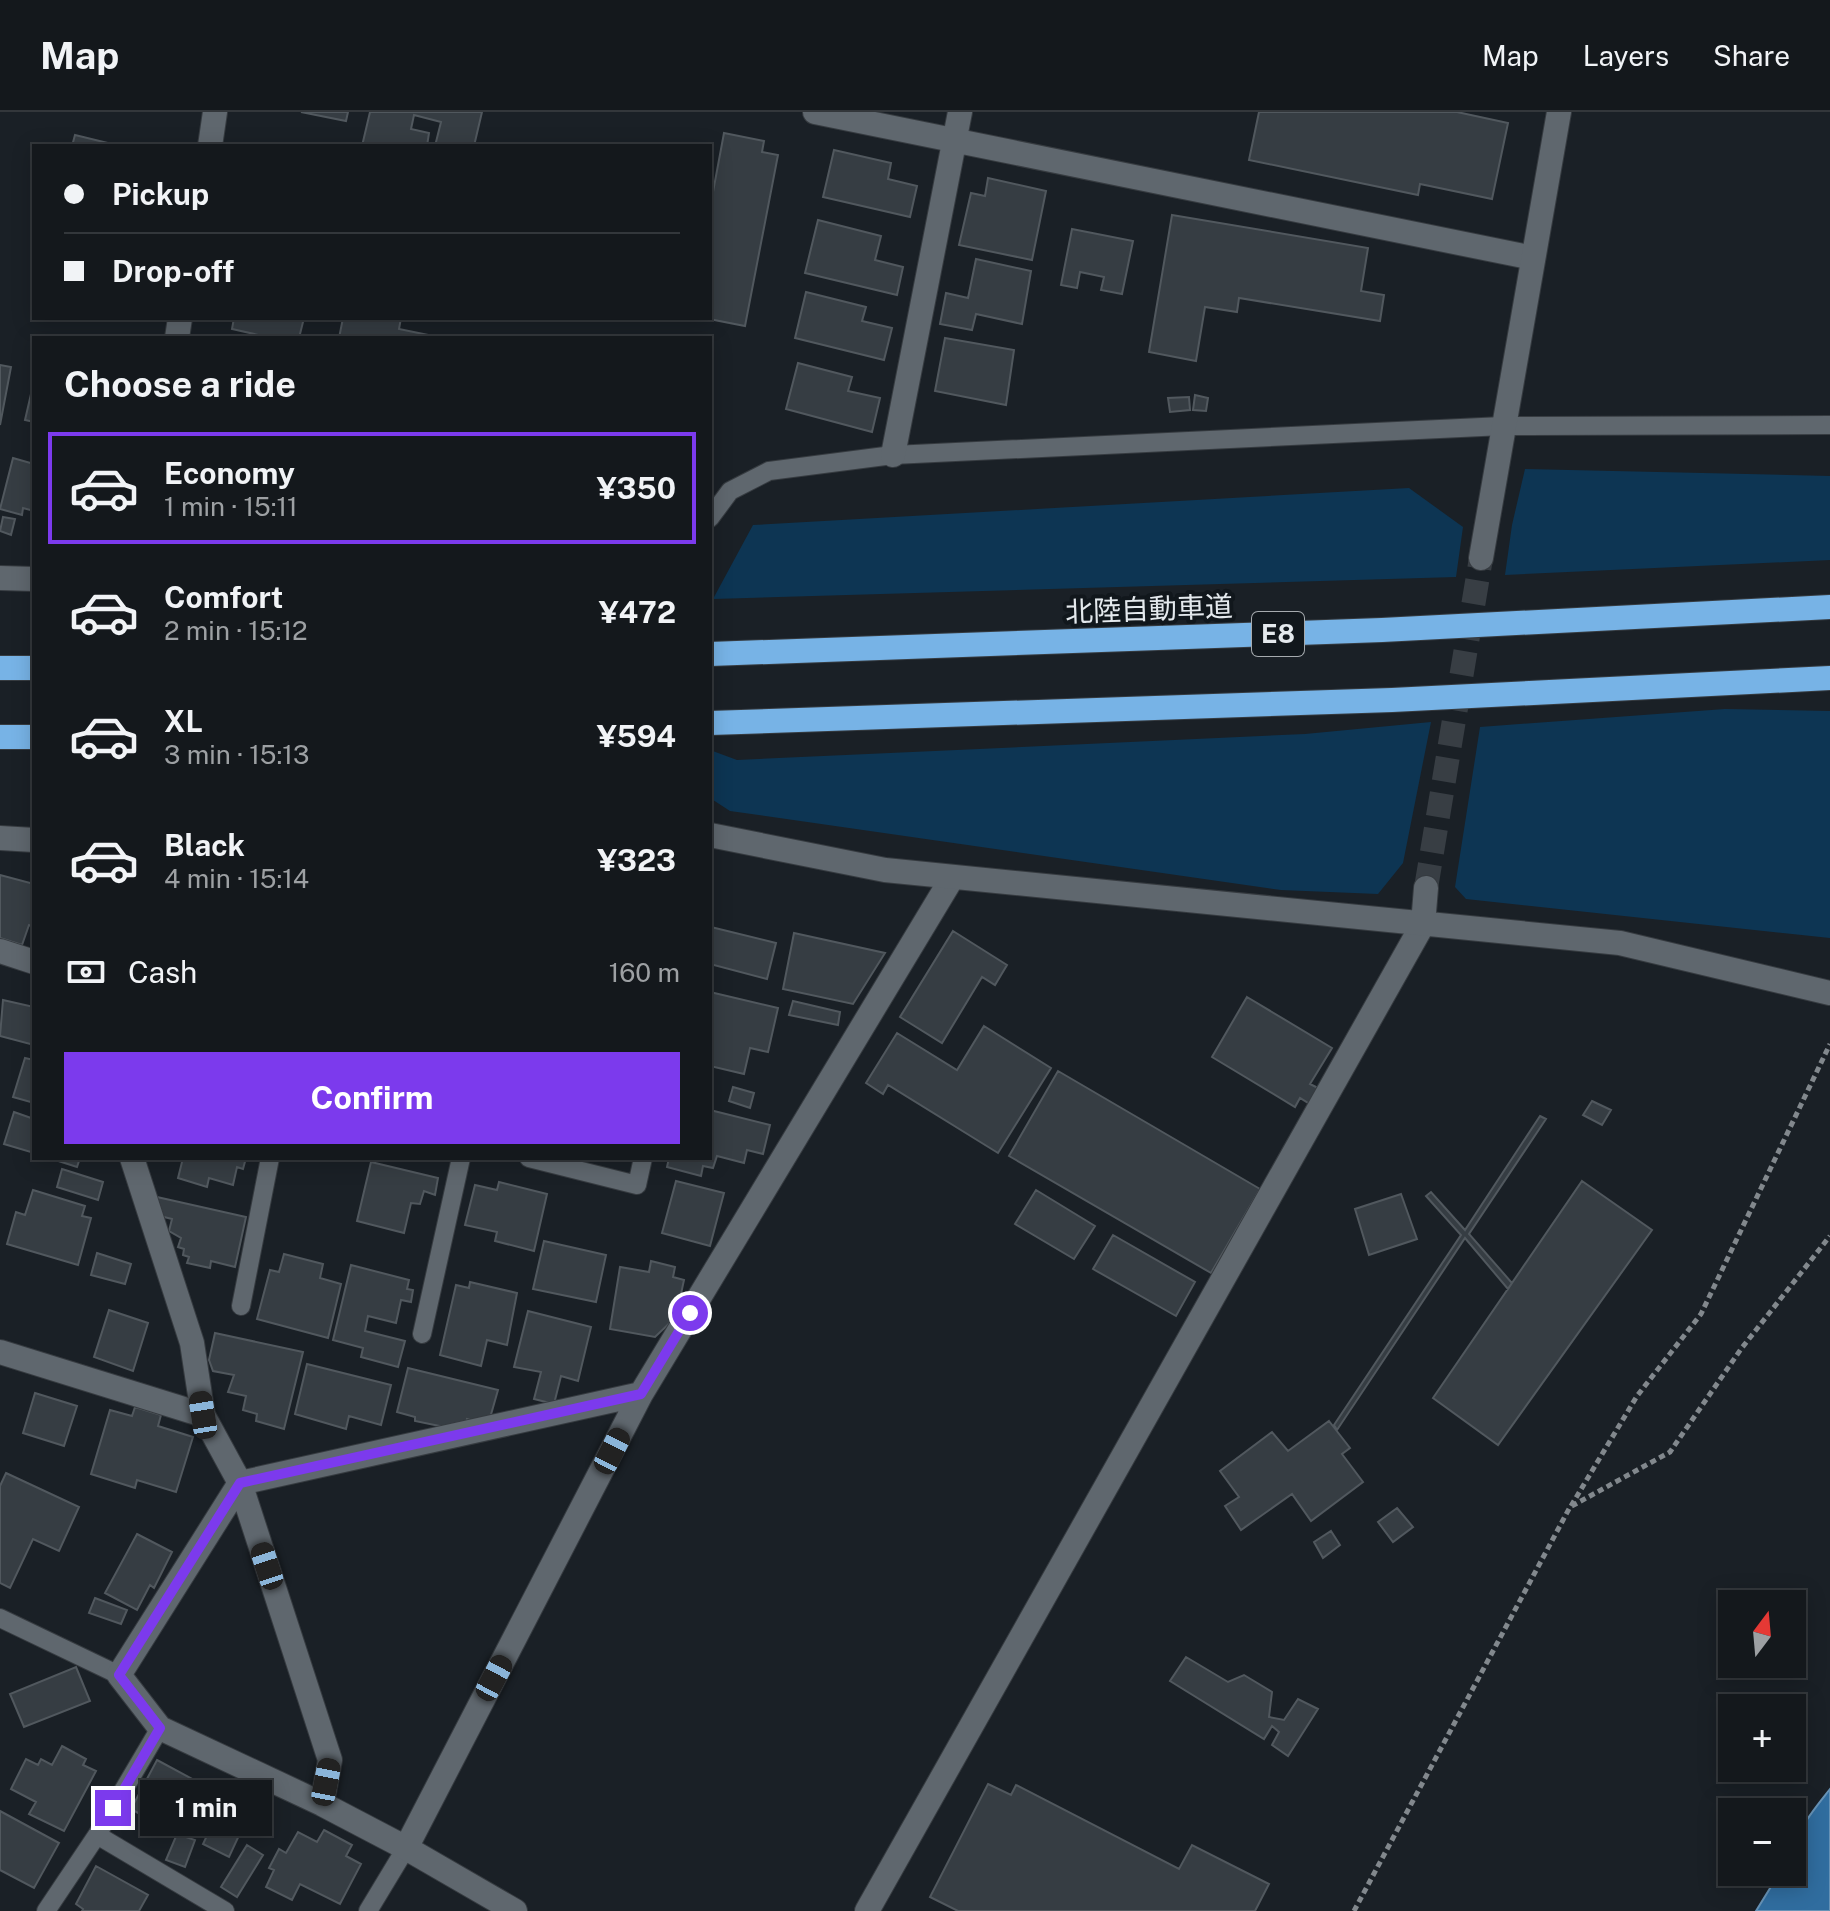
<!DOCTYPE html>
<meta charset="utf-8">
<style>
body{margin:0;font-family:"Public Sans","Noto Sans JP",sans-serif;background:#1d2125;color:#f1f3f6;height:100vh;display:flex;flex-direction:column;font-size:30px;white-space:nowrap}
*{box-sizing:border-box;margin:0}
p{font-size:26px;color:#9da0a3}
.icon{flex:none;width:44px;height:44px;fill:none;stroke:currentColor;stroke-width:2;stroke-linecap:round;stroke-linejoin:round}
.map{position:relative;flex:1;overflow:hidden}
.sheet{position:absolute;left:32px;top:224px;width:680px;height:824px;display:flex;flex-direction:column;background:#14181c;border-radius:0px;box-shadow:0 4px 20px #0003,0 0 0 2px #33373b}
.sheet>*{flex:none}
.hud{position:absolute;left:32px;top:32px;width:680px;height:176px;border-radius:0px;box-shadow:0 4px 20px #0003,0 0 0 2px #33373b;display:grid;align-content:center;height:176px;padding:0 32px;background:#14181c}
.needle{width:52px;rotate:16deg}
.buttons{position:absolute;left:1718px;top:1478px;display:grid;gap:16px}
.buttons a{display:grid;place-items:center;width:88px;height:88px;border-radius:0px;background:#14181c;box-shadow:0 4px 20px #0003,0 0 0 2px #33373b;font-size:40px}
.end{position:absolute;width:36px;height:36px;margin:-18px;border:10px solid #7c3aed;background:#fff;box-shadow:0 0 0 4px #fff}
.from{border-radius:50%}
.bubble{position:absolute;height:56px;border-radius:0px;background:#14181c;box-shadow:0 4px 20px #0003,0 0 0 2px #33373b;font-size:26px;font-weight:700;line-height:56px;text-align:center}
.car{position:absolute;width:24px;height:48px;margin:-24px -12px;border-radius:10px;box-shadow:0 0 6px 2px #0007;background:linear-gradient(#222 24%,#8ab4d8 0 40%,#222 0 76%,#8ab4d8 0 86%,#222 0)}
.hud b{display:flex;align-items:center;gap:28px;height:76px;font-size:30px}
.hud b+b{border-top:2px solid #33373b}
.hud i{width:20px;height:20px;background:#f1f3f6}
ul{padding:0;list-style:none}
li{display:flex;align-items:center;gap:24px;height:112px;margin:0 16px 12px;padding:0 16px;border:4px solid transparent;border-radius:0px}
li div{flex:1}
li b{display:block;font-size:30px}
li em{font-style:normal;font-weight:700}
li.on{border-color:#7c3aed}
li>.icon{width:72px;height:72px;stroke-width:1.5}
h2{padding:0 32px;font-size:36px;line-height:96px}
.pay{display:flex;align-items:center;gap:20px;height:88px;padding:0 32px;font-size:30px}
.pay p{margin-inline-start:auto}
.cta{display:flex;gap:16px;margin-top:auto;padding:16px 32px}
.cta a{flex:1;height:92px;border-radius:0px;background:#7c3aed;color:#fff;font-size:32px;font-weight:700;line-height:92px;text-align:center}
header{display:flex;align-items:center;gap:48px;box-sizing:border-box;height:112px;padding:0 40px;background:#14181c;border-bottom:2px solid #33373b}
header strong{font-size:38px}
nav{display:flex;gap:44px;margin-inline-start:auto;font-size:28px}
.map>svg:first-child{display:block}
.green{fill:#0d3553}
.water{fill:#306d9f;stroke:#6692b6;stroke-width:2}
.building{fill:#363d43;stroke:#51585e;stroke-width:2}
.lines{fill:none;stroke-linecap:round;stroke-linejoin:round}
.secondary-tunnel{stroke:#383e44;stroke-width:24;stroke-dasharray:24 12;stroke-linecap:butt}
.lane-casing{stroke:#363b40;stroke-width:20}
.street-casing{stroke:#363b40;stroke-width:26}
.secondary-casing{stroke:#363b40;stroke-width:26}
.highway-casing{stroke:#363b40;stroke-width:26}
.path{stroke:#82888d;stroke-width:5;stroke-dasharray:6 4;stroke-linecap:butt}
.lane{stroke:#5f676e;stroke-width:18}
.street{stroke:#5f676e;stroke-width:24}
.secondary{stroke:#5f676e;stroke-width:24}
.highway{stroke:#77b3e6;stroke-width:24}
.route{stroke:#7c3aed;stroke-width:10}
.labels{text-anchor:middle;stroke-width:8;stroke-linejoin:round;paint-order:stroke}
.shield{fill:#11171c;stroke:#a5aaae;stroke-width:2}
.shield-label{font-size:26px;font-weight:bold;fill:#e4e9ed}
.street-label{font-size:28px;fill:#e4e9ed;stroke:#11171c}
</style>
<header>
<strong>Map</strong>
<nav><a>Map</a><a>Layers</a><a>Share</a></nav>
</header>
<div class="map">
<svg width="1830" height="1799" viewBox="0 0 1830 1799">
<rect width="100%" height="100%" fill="#1a2026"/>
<!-- green -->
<path class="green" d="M1525 357 1830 364V448L1505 463 1512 413Z
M1409 376 1463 415 1456 465 713 487 753 413Z
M1725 597 1830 599V826L1466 787 1455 775 1480 615Z
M1431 610 1403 751 1378 782 1281 778 730 699 710 686V638L737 648 1305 622Z"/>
<!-- water -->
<path class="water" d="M1830 1677V1799H1756L1780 1760H1792C1792 1722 1807 1706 1830 1677Z"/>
<!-- building -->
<path class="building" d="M301 0H348L346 9Z
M370 0H482L474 34H435L441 10 414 3 411 17 429 21 427 34H362Z
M1259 0H1457L1508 11 1492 87 1420 72 1418 83 1249 48Z
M724 21 764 29 762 40 778 43 745 214 704 206H710V96Z
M75 23 108 31V34H72Z
M834 38 891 51 888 67 917 74 910 105 823 85Z
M988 66 1046 79 1032 148 959 133 971 81 985 84Z
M1172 103 1368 136 1361 179 1384 183 1380 209 1239 186 1237 200 1205 195 1196 249 1149 240Z
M818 108 881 124 875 148 903 155 897 183 805 161Z
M1072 117 1133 129 1122 182 1101 178 1104 165 1080 160 1077 176 1061 173Z
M976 147 1031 159 1022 212 976 202 972 218 940 212 946 181 968 186Z
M806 180 866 195 862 209 892 216 884 248 795 226Z
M234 206H304L299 226H272L232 217Z
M343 206H401L399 217 443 226H339Z
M945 226 1014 238 1006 293 935 279Z
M798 251 852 265 848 279 880 286 872 320 786 297Z
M0 253 11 255 0 313Z
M34 269V310L25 308Z
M1195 283 1208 286 1206 299 1193 298Z
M1189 285 1190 298 1170 300 1168 286Z
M13 346 34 352V399L23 396 22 403 0 397Z
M3 405 15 407 11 423 0 419Z
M0 763 34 772V815L29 813 22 833 0 826Z
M711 815 776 831 767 867 710 852Z
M953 819 1007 853 995 873 982 865 942 931 900 905Z
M794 821 885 841 853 892 783 877Z
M710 880 778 896 768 940 750 936 744 962 710 954Z
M1247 885 1332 936 1310 972 1322 978 1313 994 1300 986 1295 995 1212 945Z
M3 888 34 895V933L0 924Z
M793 889 840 900 838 913 789 903Z
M984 914 1051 956 998 1041 888 973 883 982 866 971 897 921 957 958Z
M25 946 34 948V991L13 985Z
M1058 959 1260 1077 1211 1161 1009 1044Z
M733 975 754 981 750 996 729 989Z
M1592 989 1611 998 1602 1013 1583 1003Z
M710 998 770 1013 763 1042 747 1038 744 1051 717 1044 713 1056 703 1054 701 1064 667 1055 669 1046H710Z
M14 1000 34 1007V1041L4 1032Z
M1540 1004 1546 1007 1469 1122 1512 1171 1508 1177 1465 1126 1337 1318 1334 1313 1461 1123 1426 1084 1431 1080 1465 1118Z
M49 1046H80L77 1055Z
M183 1046H246L243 1057 237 1055 233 1073 209 1066 207 1075 178 1066Z
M371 1050 438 1066 435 1083 424 1079 420 1092 411 1091 404 1121 357 1109Z
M62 1057 103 1070 98 1088 57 1075Z
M676 1069 724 1081 710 1134 662 1121Z
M1582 1069 1652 1118 1498 1333 1433 1286Z
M499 1070 547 1082 534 1139 495 1129 497 1120 465 1113 475 1073 497 1078Z
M33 1078 85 1094 82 1104 91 1106 78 1153 7 1132 16 1100 25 1103Z
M1036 1078 1095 1114 1074 1147 1015 1112Z
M1401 1082 1417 1127 1369 1143 1355 1097Z
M157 1085 246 1105 235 1155 211 1149 210 1156 187 1151 189 1145 183 1143 184 1137 178 1135 181 1126 169 1119 172 1107 156 1103Z
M1113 1123 1195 1170 1176 1204 1093 1157Z
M544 1129 606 1143 596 1190 533 1177Z
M97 1141 131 1152 125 1172 91 1163Z
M284 1142 323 1152 320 1166 341 1172 328 1226 257 1207 270 1158 279 1160Z
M651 1149 675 1155 673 1165 684 1168 676 1205 655 1225 610 1217 620 1155 649 1160Z
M351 1153 409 1168 407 1177 413 1178 411 1190 401 1188 396 1211 368 1204 365 1219 405 1229 398 1255 361 1245 363 1236 333 1228Z
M470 1170 517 1181 507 1233 487 1228 481 1254 440 1243 456 1173 469 1176Z
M109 1198 148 1211 133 1259 94 1245Z
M528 1199 591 1215 578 1269 561 1264 554 1292 534 1287 541 1260 514 1255Z
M215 1221 303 1240 284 1317 256 1309 257 1302 243 1298 246 1284 228 1280 234 1263 213 1259 209 1248Z
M307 1252 391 1273 381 1313 349 1304 346 1317 295 1302Z
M408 1256 498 1278 488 1313 467 1307 464 1319 415 1309V1305L397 1300Z
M35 1281 77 1294 64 1334 23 1321Z
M135 1295 161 1303 158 1314 193 1325 176 1380 137 1368 135 1376 91 1362 110 1298 132 1304Z
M1329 1309 1350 1336 1342 1342 1363 1370 1311 1409 1292 1382 1241 1418 1225 1394 1239 1385 1220 1359 1272 1320 1288 1339Z
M6 1361 79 1395 59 1439 33 1427 10 1476 0 1471V1374Z
M1397 1396 1413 1415 1393 1430 1378 1410Z
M1331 1419 1340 1433 1323 1446 1314 1430Z
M137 1422 172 1440 154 1476 150 1473 137 1498 105 1481Z
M95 1486 127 1498 121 1512 89 1501Z
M1186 1545 1228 1570 1244 1563 1272 1580 1269 1605 1284 1608 1298 1587 1318 1597 1288 1644 1272 1633 1279 1620 1272 1614 1264 1627 1170 1569Z
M76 1555 90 1589 24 1615 10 1582Z
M62 1634 86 1647 83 1653 96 1659 64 1719 29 1702 36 1690 11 1677 26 1647 38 1653 41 1647 52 1653Z
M157 1648 209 1676 187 1718 164 1705 160 1713 131 1697Z
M988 1672 1011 1683 1016 1673 1179 1757 1192 1733 1269 1772 1255 1799H958L930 1785Z
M229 1677 251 1688 237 1715 242 1717 229 1745 203 1732Z
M0 1699 59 1731 34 1776 0 1758Z
M324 1718 352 1733 346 1744 361 1752 340 1792 300 1772 292 1788 266 1775 274 1758 269 1756 279 1737 286 1741 298 1720 317 1730Z
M177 1722 195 1728 185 1755 166 1748Z
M247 1733 263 1743 237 1785 221 1775Z
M96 1754 148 1783 139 1799H82L83 1797 76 1792Z"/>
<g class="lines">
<!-- secondary-tunnel -->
<path class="secondary-tunnel" d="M1426 776 1481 446"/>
<!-- lane casing -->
<g class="lane-casing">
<path id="lane" d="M710 406 730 379 769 359 893 343 1503 314 1830 313
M529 1046 637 1073 643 1046
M241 1194 270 1046
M422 1222 461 1046
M0 1506 119 1563
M97 1723 225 1799
M46 1799 97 1723 160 1616
M368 1799 406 1736"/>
</g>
<!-- street casing -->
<g class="street-casing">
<path id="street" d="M815 0 1533 146
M210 34 215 0
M177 226 180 206
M893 343 960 0
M0 466 34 467
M0 726 34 728
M0 839 34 850
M132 1046 192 1231 203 1303 240 1371 119 1563 160 1616 322 1692 406 1736 515 1799
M322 1692 330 1648 240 1371 641 1282
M406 1736 641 1282 952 766
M867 1799 1423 812"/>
</g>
<!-- secondary casing -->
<g class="secondary-casing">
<path id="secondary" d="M1481 446 1559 0
M710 723 885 758 1620 831 1830 881
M1423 812 1426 776
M0 1240 203 1303"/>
</g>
<!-- highway casing -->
<g class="highway-casing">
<path id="highway" d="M710 542 1382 518 1830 495
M0 556H34
M710 611 1392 588 1830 566
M0 625H34"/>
</g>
<!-- path -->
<path class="path" d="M1571 1394 1637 1284 1701 1202 1830 932
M1354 1799 1570 1395 1670 1340 1741 1237 1830 1124"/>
<!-- lane -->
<use href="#lane" class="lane"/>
<!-- street -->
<use href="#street" class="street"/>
<!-- secondary -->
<use href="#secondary" class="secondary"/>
<!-- highway -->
<use href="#highway" class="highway"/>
</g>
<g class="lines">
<!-- route -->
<path class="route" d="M113 1696 160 1616 119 1563 240 1371 641 1282 690 1201"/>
</g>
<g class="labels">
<!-- shield labels -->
<rect class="shield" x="1252" y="500" width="52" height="44" rx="6"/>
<g class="shield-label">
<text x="1278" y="531">E8</text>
</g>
<!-- street labels -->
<g class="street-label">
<text transform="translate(1149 497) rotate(-2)" y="10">北陸自動車道</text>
</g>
</g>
</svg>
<div class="buttons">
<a><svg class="needle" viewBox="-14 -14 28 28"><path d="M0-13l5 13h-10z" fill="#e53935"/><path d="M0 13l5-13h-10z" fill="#9da0a3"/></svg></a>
<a>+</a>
<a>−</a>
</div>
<i class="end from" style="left:690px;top:1201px"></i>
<i class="end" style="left:113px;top:1696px"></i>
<div class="bubble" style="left:140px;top:1668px;width:132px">1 min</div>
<i class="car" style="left:203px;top:1303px;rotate:351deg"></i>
<i class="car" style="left:612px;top:1339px;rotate:27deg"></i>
<i class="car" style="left:267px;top:1454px;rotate:342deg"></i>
<i class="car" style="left:494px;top:1566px;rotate:28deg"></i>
<i class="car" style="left:326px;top:1670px;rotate:11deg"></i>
<div class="hud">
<b><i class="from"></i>Pickup</b>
<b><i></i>Drop-off</b>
</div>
<section class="sheet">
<h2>Choose a ride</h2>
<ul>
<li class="on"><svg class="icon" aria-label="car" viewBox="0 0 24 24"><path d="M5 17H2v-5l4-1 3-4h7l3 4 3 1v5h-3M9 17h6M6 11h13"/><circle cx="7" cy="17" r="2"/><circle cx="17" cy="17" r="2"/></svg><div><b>Economy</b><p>1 min · 15:11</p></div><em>¥350</em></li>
<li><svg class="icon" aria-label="car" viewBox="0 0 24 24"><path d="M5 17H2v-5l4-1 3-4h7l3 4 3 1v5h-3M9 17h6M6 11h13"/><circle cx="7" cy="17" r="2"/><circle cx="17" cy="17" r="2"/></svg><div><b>Comfort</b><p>2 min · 15:12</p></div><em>¥472</em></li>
<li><svg class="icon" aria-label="car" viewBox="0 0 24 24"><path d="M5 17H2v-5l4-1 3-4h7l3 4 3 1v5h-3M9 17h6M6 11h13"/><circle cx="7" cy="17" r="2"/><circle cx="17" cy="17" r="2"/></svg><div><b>XL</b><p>3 min · 15:13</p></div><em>¥594</em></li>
<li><svg class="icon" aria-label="car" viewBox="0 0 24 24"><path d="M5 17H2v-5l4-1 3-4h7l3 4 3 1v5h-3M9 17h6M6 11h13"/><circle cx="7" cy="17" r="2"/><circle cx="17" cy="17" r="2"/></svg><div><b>Black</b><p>4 min · 15:14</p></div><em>¥323</em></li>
</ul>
<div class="pay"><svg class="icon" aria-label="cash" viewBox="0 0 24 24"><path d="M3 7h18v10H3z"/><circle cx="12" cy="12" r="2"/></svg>Cash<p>160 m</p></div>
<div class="cta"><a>Confirm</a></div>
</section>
</div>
